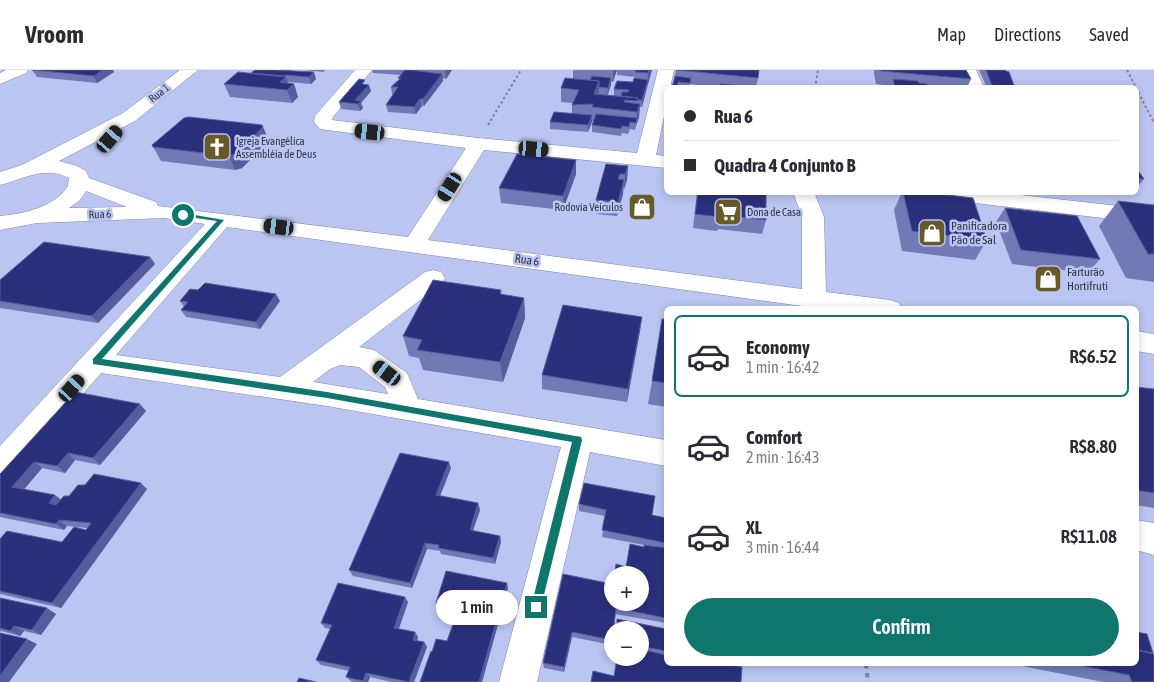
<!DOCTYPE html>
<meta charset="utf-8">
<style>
body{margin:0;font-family:"Asap Condensed",sans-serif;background:#f7f7f7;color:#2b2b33;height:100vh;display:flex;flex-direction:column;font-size:19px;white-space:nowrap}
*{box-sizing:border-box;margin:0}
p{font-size:16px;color:#7c7c81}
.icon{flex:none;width:28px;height:28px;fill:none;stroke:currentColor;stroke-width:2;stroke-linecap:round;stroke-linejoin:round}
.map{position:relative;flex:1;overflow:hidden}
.drawer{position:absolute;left:664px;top:236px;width:475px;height:360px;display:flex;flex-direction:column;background:#fff;border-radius:8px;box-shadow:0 2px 8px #0003}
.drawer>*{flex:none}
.hud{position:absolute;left:664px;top:15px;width:475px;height:110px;border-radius:8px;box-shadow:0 2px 8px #0003;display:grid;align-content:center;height:110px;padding:0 20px;background:#fff}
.controls{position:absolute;left:604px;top:496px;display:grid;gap:10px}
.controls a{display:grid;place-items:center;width:45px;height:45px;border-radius:50%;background:#fff;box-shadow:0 2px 8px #0003;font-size:25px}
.end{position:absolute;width:22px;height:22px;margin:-11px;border:6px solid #0f766e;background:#fff;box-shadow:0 0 0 2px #fff}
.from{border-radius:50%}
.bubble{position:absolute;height:35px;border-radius:18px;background:#fff;box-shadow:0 2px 8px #0003;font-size:16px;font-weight:600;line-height:35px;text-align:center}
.car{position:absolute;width:15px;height:30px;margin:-15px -8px;border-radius:6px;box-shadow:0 0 4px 1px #0007;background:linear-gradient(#222 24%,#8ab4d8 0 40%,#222 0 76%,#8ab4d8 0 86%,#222 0)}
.hud b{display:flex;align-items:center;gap:18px;height:48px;font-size:19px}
.hud b+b{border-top:1px solid #e1e1e2}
.hud i{width:12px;height:12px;background:#2b2b33}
ul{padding:9px 0 0;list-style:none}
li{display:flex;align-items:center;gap:15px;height:82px;margin:0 10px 8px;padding:0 10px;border:2px solid transparent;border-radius:8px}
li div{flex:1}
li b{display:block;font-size:19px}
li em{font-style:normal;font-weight:600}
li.active{border-color:#0f766e}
li>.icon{width:45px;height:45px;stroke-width:1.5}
.cta{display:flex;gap:10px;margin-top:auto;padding:10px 20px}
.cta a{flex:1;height:58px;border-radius:30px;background:#0f766e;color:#fff;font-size:20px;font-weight:600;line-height:58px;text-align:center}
header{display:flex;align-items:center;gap:30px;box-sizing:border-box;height:70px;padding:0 25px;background:#fff;border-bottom:1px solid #e1e1e2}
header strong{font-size:24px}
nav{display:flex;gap:28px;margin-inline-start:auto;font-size:18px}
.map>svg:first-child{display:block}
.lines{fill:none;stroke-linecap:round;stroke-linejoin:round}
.minor-casing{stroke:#8089b3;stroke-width:1}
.path-far1{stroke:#7a82a2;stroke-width:2;stroke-dasharray:2.5 2.5;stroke-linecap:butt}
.path{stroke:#7a82a2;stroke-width:4;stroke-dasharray:4.5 4.5;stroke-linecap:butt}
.minor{fill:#fff;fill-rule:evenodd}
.wall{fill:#727ab6;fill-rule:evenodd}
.shaded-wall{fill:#565d9f}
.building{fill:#2b307c;stroke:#565d9f}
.route{fill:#0f766e}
.labels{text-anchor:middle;stroke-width:5;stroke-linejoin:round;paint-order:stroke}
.far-street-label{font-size:11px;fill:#313546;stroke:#bac5f1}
.far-poi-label{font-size:11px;fill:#313546;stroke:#bac5f1;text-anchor:start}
.poi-label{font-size:12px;fill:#313546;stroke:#bac5f1;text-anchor:start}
.street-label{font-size:12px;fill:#313546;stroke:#bac5f1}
</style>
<header>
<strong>Vroom</strong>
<nav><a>Map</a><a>Directions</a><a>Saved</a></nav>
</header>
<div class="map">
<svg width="1154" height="612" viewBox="0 0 1154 612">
<rect width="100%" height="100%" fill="#bac5f1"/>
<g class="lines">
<!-- minor casing -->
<g class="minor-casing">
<path id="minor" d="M6 0H28L26 3 0 14V3Z
M180 0H198L135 51 59 91 77 96 86 101 89 108 156 132 158 136 408 167 466 78 320 59 314 52 315 46 355 0H372L333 47 332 50 478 68 637 83 658 0H674L670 18H666V37L656 85 666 86V98L484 80 428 170 802 219V147L793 122H814L824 147 826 222 890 230 899 233 902 239H824L227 157 116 285 280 307 425 202 433 200 441 202 445 208 441 214 359 277 374 280 407 303 418 329 666 370V396L590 382 537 612H499L561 377 327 336 101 303 11 406 0 410V376L205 154 164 148 37 153 0 160V146C23 144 55 137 68 116L69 108C46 95 23 109 0 115V102L22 95 123 43ZM86 121 127 137 69 138 80 130ZM340 295 359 297 385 317 388 324 313 312 330 299Z
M960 0H976L984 18H967Z
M922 122H993L1154 140V154L932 128 925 126Z
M1136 261 1154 264V284L1136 281Z
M1136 450 1154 453V485L1136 480Z"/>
</g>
<!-- path-far1 -->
<path class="path-far1" d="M1127 0 1154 53
M815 18 818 0
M488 55 521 0"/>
<!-- path -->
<path class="path" d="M866 594 868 612"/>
<!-- minor -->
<use href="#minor" class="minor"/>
</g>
<!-- wall -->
<path class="wall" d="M32 0H113L114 2 97 13 37 7Z
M255 0H292L291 1 316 9 311 14 288 12 289 13 294 14 298 27 292 33 230 27 224 14 251 3Z
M305 0H325L323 2Z
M372 0H452L446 9 442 8 443 11 424 36H422L416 44 388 42 386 35 394 24H392L391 17 399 10 398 8 401 5 373 3Z
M573 0H652L642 37H640L639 47 635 60 630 59 628 64 622 63 621 66 592 62V55L594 51H592L588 62 550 59V52L572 43V35L573 33 561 32V18L573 9ZM616 2H617V5L635 7V8L633 12 614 19V26L608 25 611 15V12H613Z
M676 0 758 8 756 18H719L690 14 689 18H672Z
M874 0H966L971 9 967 18H891L890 16 876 14 874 3Z
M979 0H1005L1015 18H987Z
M366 14 371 21 361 33 363 38 360 41 341 39 339 32Z
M263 57 269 71 242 98 235 100 161 91 152 75Z
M576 90V104L563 140 501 133 499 118Z
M606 94 628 96 627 110 624 119 623 118V124L617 146 596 144V130Z
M1136 98 1144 109 1136 119Z
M697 122H766V150L762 164 718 159 717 161 693 158Z
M902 122H922L987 170 975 190 902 181 894 140Z
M1118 131 1154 135V212L1126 208 1099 156Z
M1005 138 1100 189 1088 203 1012 194 996 152Z
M150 187 155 194 98 253 0 238V210Z
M501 220 502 225 524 228 525 248 503 312 423 300 419 288 409 286 403 266Z
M180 231H280L260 259 186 247 181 240 184 237Z
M666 249V337L648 334 652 311Z
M640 261 627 332 542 319V305Z
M1136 317 1154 319V438L1136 435Z
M146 341 100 395 75 390 65 403 42 398 24 419 61 430 69 426 147 419 61 538 0 524V469L62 472 86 460 87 458 67 456 64 460 0 447V404Z
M451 398 440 426 478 433 480 440 473 461 500 466 501 472 495 494 441 484 440 481 427 479 412 518 353 506 349 500Z
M579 434 666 448V553L615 544 614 554 666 559V594L614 606 640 588V560H612V575L572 567 564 602 544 598 543 593 563 504 612 532 640 505H614L616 494 626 497 644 477V475L602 467 605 446 579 441Z
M507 513 508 518 482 612H420L432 582 447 571 457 542 438 539 436 533Z
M0 528 56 544 41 565 24 561 20 566 1 561 0 562Z
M408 532 399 559 415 562 418 567 417 571 424 572 427 577 414 612H391L370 607 368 612H353L351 611 346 607 349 601 321 595 316 590 330 559 325 558 321 553Z
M1017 594H1136L1154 612H1103L1017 595Z"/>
<!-- shaded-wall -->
<path class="shaded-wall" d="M103 0H113L114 2 97 13 94 6Z
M445 0H452L446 9Z
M613 0H616V3L613 12Z
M649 0H652L647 16 648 3Z
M314 2 316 9 311 14 309 7Z
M442 4 443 11 424 36 423 29Z
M285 5 290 17 294 14 298 27 292 33 287 20 279 11Z
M611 8V15L607 25 608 18Z
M648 10 647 16 642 37V30Z
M599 11V24H594Z
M369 15 371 21 361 33 363 38 360 41 358 34 355 30Z
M420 29 422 36 416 44 414 37Z
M640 34 639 47 636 55 637 42Z
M592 45V52L588 62V55Z
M263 57 269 71 242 98 235 100 229 86Z
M576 90V104L563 140V126Z
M628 96 627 110 624 119 625 104Z
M624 110 623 124 617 146 618 132Z
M150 187 155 194 98 253 92 246Z
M276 224 280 231 260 259 256 252Z
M524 228 525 248 503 312 500 292Z
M642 247 640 261 627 332 628 319Z
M140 334 146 341 100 395 93 388Z
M68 383 75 390 65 403 57 396Z
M34 392 42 398 21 423 12 417Z
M449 392 451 398 438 431 436 425Z
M141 413 147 419 61 538 52 533Z
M55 425 63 431 57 439 49 433Z
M478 433 480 440 471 466 470 460Z
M59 450 67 456 64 460 56 454Z
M500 466 501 472 495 494 493 488Z
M425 473 427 479 412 518 410 513Z
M507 513 508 518 482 612H479Z
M405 527 408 532 397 563 394 558Z
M47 538 56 544 41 565 32 560Z
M14 556 24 561 20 566 10 561Z
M415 562 418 567 416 575 413 570Z
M572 562V567L564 602V597Z
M27 569 37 574 9 612H0V606Z
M424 572 427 577 414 612H409Z
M366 603 370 607 368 612H364L363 611Z"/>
<!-- building -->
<path class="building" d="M32 0H103L94 6Z
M255 0H272L314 2 309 7 285 5 284 6 251 3Z
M405 0H411L442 4 423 29H420L414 37 386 35 398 17H391L401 8H398Z
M636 0H649L648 3 635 2Z
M676 0H759L758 8Z
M880 0H966L971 9 881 1Z
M986 0H1005L1006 1 1009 2 1015 18H993Z
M238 2 286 7 280 12 294 14 287 20 224 14Z
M592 6 611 8 608 18 599 17V11L590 10Z
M675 6 691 8 690 13 678 12 677 18H672Z
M565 8 599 11 594 24 638 28 637 31 625 30 624 32 640 34 637 42 592 37 593 34 572 35 579 20 561 18Z
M634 8 648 10 642 30H637L638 28 621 26 622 22H628L629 20 614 19 617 11 633 12Z
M359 9 365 10 362 14 369 15 355 30 361 31 358 34 339 32Z
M893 9 918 11 919 13 927 14 928 18H895Z
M720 14 754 17V18H719Z
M554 42 592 45 588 55 550 52Z
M596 44 637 48 636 53 630 52 629 57 622 56 621 59 592 55Z
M189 47 262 55 263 57 235 84 229 86 153 77 152 75 158 70 184 48Z
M517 84 576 90 563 126 499 118Z
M606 94 628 96 625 104H620L618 109 624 110 618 132 596 130Z
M1136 98 1144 109 1136 108Z
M698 122H766V150L720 145V147L695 144Z
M903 122H922L973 128 987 170 912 161Z
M1118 131 1154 135V184H1148Z
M1005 138 1077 146 1100 189 1021 180Z
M44 172 150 187 92 246 0 231V210Z
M433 210 501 220 500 224 524 228 500 292 417 280 422 270 403 266Z
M205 213 276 224 256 252 181 240 188 232 180 231 190 219 198 220Z
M563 235 642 247 628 319 542 305Z
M662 249H666V313L652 311Z
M1136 317 1154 319V423L1136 420Z
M75 322 140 334 93 388 68 383 57 396 34 392 12 417 55 425 49 433 56 435 64 426H69L78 415H85L94 404 141 413 52 533 0 521V469L7 461 62 472 74 457 86 460 91 453 59 450 56 454 0 443V404Z
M400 383 449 392 436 425 478 433 470 460 500 466 493 488 438 478 439 475 425 473 410 513 349 500Z
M584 413 655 426 652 445 666 448V473L602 460 606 440 579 434Z
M630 474 644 477V475L666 478V548L616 538 614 554H617V549L666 559V581L640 576V560H612V570L572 562 564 597 543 593 563 504 612 514V532H640V505H623L615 503 616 494 626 497Z
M446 501 507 513 479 612H420L431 581 432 582 436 569 447 571 459 538 436 533Z
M338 513 405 527 394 558 415 562 413 570 424 572 409 612 366 603 363 611 346 607 350 597 316 590 332 555 321 553Z
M0 528 47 538 32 560 14 556 10 561 0 558Z
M1136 562 1147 564 1153 583 1136 580Z
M0 563 27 569 0 606Z
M640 579 666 585V594H727L742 597 741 612H591L593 601 614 606 617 588H640Z
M1136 580 1154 584V612H1132L1129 605 1072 594H1136Z
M299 608 316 612H297Z"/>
<!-- route -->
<path class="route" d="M183 143 224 150 102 289 327 322 581 367 582 370 540 541 536 543 533 541 531 537 572 372 327 328 93 294V289L217 151 181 146V143Z"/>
<!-- icons -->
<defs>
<g id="church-square" transform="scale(1.4375)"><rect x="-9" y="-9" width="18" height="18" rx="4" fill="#675a27" stroke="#bac5f1"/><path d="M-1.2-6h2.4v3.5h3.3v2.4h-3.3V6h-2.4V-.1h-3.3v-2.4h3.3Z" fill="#fff"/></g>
<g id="shop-square" transform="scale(1.4375)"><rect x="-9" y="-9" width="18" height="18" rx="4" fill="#675a27" stroke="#bac5f1"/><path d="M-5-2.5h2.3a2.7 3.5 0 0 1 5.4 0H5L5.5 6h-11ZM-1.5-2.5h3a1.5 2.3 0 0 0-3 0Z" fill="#fff"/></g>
<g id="supermarket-square" transform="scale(1.4375)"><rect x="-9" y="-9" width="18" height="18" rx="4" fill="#675a27" stroke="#bac5f1"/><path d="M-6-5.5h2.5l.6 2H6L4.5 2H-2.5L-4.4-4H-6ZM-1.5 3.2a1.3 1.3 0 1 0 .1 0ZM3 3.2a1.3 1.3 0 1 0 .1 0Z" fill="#fff"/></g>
</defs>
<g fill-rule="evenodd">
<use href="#church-square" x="217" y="77"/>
<use href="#shop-square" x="642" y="137"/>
<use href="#supermarket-square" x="728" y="142"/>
<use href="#shop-square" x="932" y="163"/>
<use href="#shop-square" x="1048" y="209"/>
</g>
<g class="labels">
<!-- far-street labels -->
<g class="far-street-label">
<text transform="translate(159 23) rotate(-38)" y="4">Rua 1</text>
<text transform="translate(100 144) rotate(-2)" y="4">Rua 6</text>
</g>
<!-- far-poi labels -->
<g class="far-poi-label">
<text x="236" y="75">Igreja Evangélica<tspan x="236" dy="13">Assembléia de Deus</tspan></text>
<text x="623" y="141" text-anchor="end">Rodovia Veículos</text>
<text x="747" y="146">Dona de Casa</text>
</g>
<!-- poi labels -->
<g class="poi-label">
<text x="951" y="160">Panificadora<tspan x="951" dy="14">Pão de Sal</tspan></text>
<text x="1067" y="206">Farturão<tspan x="1067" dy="14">Hortifruti</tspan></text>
</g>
<!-- street labels -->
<g class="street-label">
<text transform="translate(527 190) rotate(8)" y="4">Rua 6</text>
</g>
</g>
</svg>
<div class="controls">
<a>+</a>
<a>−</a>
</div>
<i class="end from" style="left:183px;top:145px"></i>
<i class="end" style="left:536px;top:537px"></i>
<div class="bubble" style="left:436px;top:520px;width:82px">1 min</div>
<i class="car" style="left:370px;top:62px;rotate:276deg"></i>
<i class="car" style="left:110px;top:69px;rotate:41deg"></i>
<i class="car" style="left:534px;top:79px;rotate:95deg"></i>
<i class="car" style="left:450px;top:117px;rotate:212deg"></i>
<i class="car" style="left:279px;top:157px;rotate:277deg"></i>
<i class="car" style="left:387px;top:303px;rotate:307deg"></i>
<i class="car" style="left:72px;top:318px;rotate:42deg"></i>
<div class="hud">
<b><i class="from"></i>Rua 6</b>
<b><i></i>Quadra 4 Conjunto B</b>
</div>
<section class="drawer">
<ul>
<li class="active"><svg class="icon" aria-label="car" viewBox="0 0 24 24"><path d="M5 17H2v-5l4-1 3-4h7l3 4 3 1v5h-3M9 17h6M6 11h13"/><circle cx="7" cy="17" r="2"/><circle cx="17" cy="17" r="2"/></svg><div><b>Economy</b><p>1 min · 16:42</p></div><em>R$6.52</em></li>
<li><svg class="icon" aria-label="car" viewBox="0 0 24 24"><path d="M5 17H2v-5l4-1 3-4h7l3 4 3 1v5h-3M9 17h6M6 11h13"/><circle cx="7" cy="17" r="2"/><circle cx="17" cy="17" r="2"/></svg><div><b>Comfort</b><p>2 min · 16:43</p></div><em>R$8.80</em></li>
<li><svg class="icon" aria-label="car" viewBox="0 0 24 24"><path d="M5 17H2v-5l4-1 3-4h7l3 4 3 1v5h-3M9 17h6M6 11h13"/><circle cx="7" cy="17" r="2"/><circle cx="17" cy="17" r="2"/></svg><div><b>XL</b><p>3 min · 16:44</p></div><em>R$11.08</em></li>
</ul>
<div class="cta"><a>Confirm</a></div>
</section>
</div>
